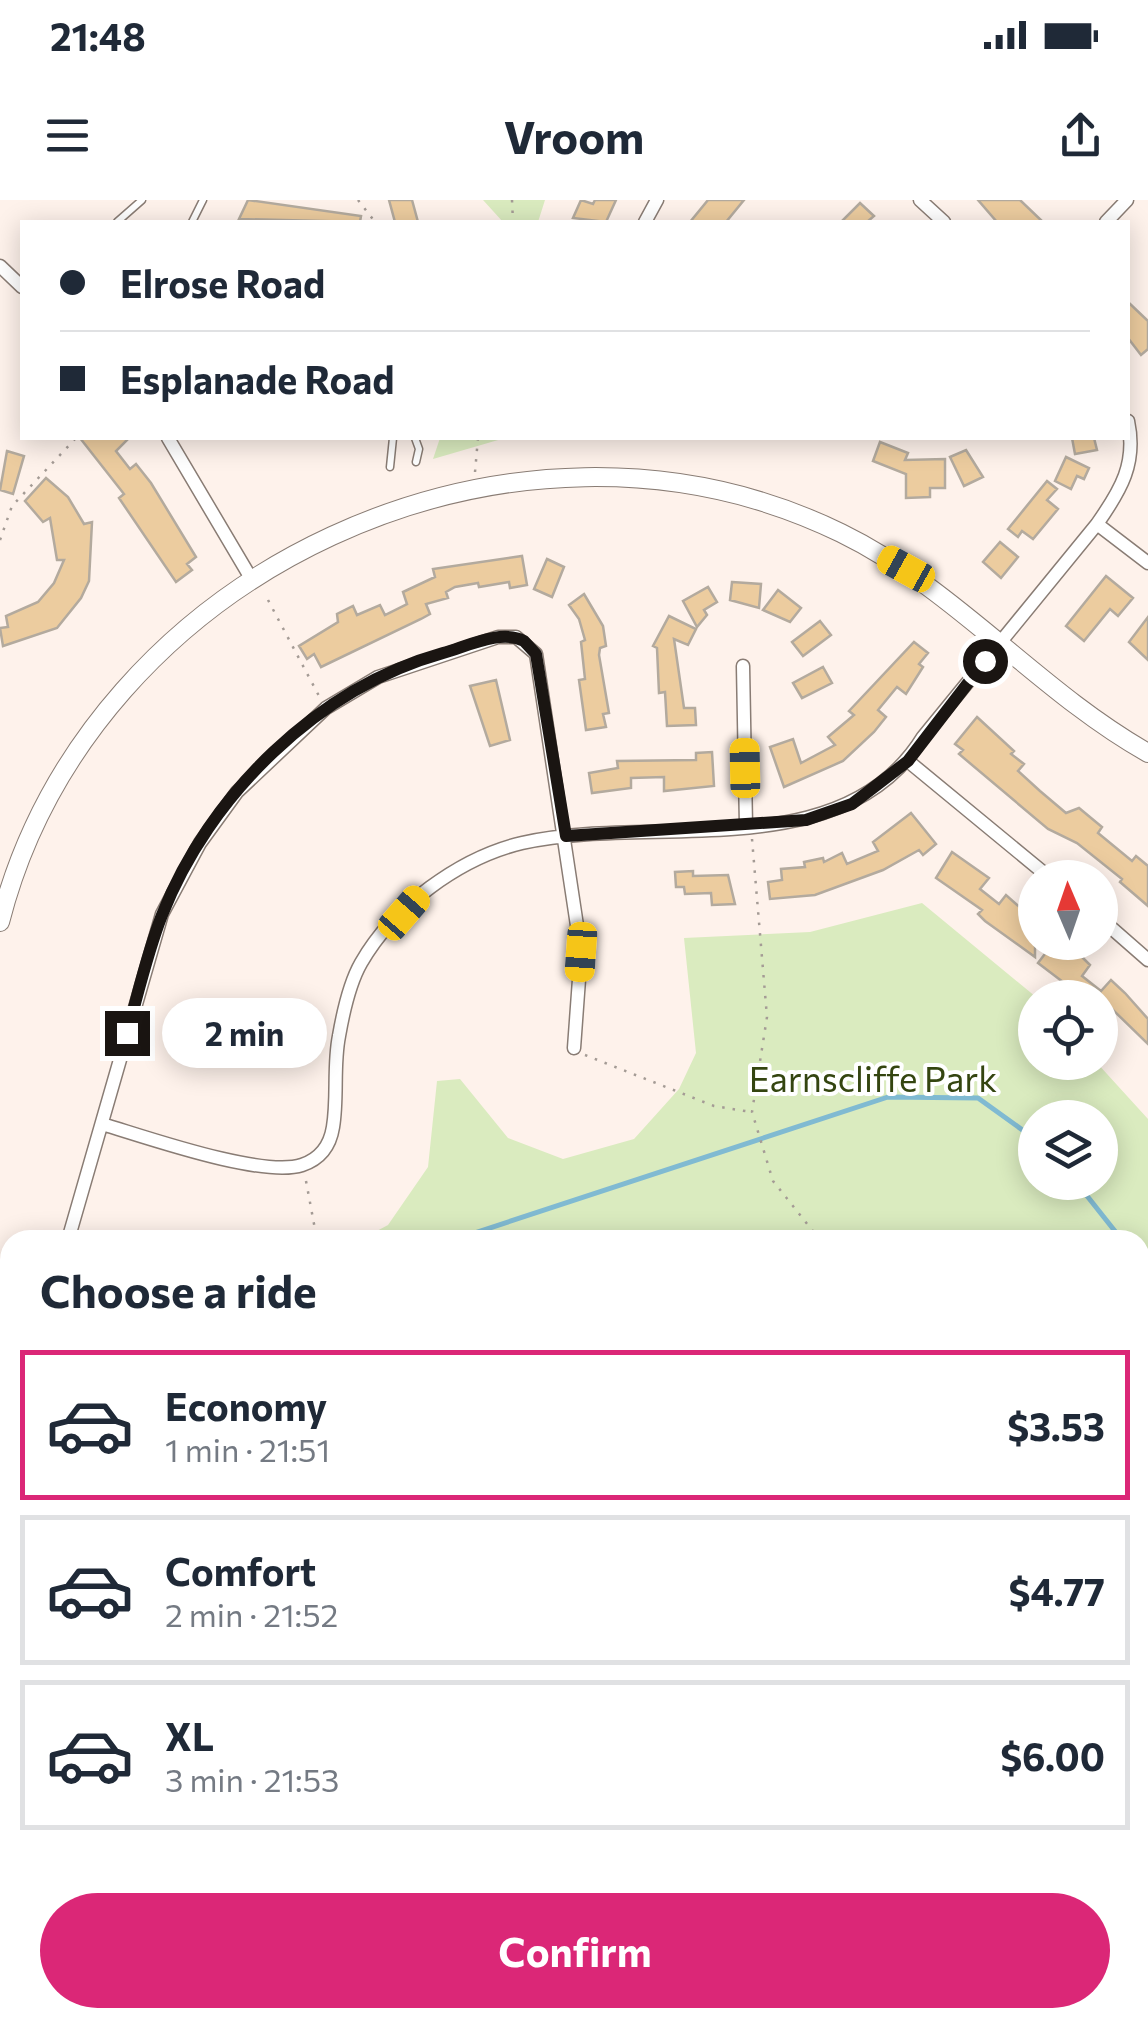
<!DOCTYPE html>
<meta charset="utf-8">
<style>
body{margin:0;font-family:Commissioner,sans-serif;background:#f6f6f7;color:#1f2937;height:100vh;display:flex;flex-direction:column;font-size:38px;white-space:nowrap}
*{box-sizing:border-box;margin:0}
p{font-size:32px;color:#747a83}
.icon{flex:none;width:55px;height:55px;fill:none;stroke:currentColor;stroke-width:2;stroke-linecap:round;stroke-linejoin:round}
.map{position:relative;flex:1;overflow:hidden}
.details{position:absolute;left:0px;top:1030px;width:1150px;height:798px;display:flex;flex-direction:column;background:#fff;border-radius:30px 30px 0 0;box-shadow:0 5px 25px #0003}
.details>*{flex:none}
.guide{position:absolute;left:20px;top:20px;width:1110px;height:220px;border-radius:0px;box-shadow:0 5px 25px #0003;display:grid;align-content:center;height:220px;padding:0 40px;background:#fff}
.needle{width:65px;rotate:358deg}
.fabs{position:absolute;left:1018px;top:660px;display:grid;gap:20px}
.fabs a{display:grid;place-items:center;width:100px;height:100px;border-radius:50%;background:#fff;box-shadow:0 5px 25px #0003;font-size:50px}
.end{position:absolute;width:45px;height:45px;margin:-22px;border:12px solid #1a1512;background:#fff;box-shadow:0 0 0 5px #fff}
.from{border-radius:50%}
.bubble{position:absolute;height:70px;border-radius:35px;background:#fff;box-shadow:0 5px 25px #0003;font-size:32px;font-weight:700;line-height:70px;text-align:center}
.car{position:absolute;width:30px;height:60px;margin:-30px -15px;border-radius:12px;box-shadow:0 0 8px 2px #0007;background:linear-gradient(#f5c518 24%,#345 0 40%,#f5c518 0 76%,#345 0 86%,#f5c518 0)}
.guide b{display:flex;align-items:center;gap:35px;height:95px;font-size:38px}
.guide b+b{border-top:2px solid #e0e1e3}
.guide i{width:25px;height:25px;background:#1f2937}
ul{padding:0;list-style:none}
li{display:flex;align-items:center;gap:30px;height:150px;margin:0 20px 15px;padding:0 20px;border:5px solid #e0e1e3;border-radius:0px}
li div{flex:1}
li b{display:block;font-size:38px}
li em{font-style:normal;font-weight:700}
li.current{border-color:#db2777}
li>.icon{width:90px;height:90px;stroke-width:1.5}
h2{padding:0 40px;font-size:45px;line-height:120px}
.cta{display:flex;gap:20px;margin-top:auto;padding:20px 40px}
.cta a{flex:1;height:115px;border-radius:60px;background:#db2777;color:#fff;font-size:40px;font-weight:700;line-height:115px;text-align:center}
.status{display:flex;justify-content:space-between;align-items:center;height:70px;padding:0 50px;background:#fff;direction:ltr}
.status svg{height:28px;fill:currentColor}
header{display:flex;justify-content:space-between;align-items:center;height:130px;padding:0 40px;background:#fff;font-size:45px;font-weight:700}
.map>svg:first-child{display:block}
.green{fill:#daebbf;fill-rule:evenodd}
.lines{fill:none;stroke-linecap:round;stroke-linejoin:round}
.stream{stroke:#80bad2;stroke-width:5}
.building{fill:#eccc9f;stroke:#b3aa9e;stroke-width:2.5}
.lane-casing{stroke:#897c74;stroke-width:9}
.street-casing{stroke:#897c74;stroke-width:15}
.secondary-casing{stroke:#897c74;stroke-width:20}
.path{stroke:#a49b95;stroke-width:2.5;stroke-dasharray:2.5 8;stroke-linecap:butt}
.lane{stroke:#fff;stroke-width:6}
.street{stroke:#fff;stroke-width:12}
.secondary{stroke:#fff;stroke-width:18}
.route{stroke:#1a1512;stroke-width:12}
.labels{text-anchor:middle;stroke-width:8;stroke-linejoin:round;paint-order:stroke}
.park-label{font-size:35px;fill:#344510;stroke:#fff}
</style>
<div class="status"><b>21:48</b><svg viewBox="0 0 49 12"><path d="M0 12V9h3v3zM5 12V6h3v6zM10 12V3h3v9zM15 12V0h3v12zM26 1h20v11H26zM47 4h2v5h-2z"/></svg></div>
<header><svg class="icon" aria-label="menu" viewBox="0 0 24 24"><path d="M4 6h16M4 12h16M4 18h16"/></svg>Vroom<svg class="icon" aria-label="share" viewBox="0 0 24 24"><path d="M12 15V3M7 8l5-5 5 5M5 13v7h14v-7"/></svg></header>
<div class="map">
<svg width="1148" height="1826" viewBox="0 0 1148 1826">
<rect width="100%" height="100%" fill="#fef2eb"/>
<!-- green -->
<path class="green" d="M483 0H545L538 22H503Z
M440 238H505L433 259Z
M922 703 1036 797 1035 862 1097 863 1148 919V1622L1140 1628V1040H360L388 1025 428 967 437 881 460 879 508 938 563 959 634 939 679 889 696 853 684 738 810 732ZM1035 918H1100V982H1035Z
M10 1233V1444L0 1438V1235Z
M730 1818H859L846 1826H725Z"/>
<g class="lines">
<!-- stream -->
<path class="stream" d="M1076 982 1122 1040
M453 1040 888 897 978 898 1035 939
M1140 1063 1148 1074
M0 1276 10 1274"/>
</g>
<!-- building -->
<path class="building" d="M248 0 361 16 360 22 239 19Z
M389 0H412L418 22H395Z
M581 0 593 4 595 0H616L606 22 573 18Z
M708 0H744L726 22H690Z
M978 0H1020L1043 22H997Z
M860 3 874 16 867 22H841Z
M1128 102 1148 121V149L1141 155 1128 138Z
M80 238H129L116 251 130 269 136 264 151 283 196 357 187 364 192 370 176 382 119 298 124 294Z
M1072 238H1094L1097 250 1075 254Z
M880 242 908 253 905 260 945 259V288H930V297L906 298V274L873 261Z
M966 250 983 277 964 286 950 257Z
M7 251 24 256 13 294 0 290Z
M1066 257 1089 268 1084 279 1077 276 1071 289 1055 281Z
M46 278 68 297 84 324 92 322 89 381 81 398 57 428 3 446 0 428 8 427 6 416 38 402 54 383 64 360H57L50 318 43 322 25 301Z
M1047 281 1057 289 1047 300 1058 309 1033 339 1022 331 1018 337 1008 329Z
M1000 342 1018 357 1001 378 983 362Z
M522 356 527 385 510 388 509 382 479 387 478 383 455 387 446 392 448 398 426 404 430 414 421 419 321 467 314 454 307 459 299 446 338 422 337 414 353 406 357 415 380 405 385 415 407 404 403 392 435 377 433 369Z
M547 359 564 367 552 397 534 389Z
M1106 376 1133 398 1118 416 1110 409 1084 441 1066 426Z
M732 382 761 384 759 408 730 400Z
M708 387 717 402 704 410 707 415 697 427 683 401Z
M778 390 801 408 790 422 763 410Z
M584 394 603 426 606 446 600 448 599 455 609 513 603 514 606 527 586 530 579 480 585 479 581 442 585 440 579 419 569 405Z
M669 416 696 429 688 445 674 439 684 508H695L696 525 667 526 665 492 659 493 657 448 653 446Z
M1148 417V460L1129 442Z
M820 421 831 435 803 456 792 442Z
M914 442 928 453 919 464 923 467 906 494 897 487 878 510 886 517 874 532 843 561 784 587 770 547 793 539 801 563 835 545 828 537 854 515 849 511Z
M823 467 832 483 802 498 793 483Z
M496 480 510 540 490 546 470 486Z
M977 517 1014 551 1011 554 1024 564 1018 571 1040 591 1066 613 1079 608 1102 627 1098 633 1132 661 1136 656 1148 666V706L1120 682 1122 679 1077 643 1048 629 959 554 963 550 955 544Z
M712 552 714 586 664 591V577L631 578V588L592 593 589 573 618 568 617 561 696 560V553Z
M911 613 936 644 923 655 919 650 883 670 815 695 770 699 768 682 782 680 781 669 805 667 804 662 823 658 824 662 842 653 847 664 878 651 873 642Z
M952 652 989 678 980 689 999 704 1006 695 1034 720 1028 728 1035 734V757L985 721 978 714 982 710 936 678Z
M693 671V676L728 675 735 704 712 705 711 693 685 694 684 687H676L675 672Z
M1054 742H1067L1090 765 1082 776 1101 791 1111 780 1125 793 1148 819V844L1111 808 1100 820V798H1084L1038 763Z"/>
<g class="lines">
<!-- lane casing -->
<g class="lane-casing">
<path id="lane" d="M117 22 142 0
M192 22 203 0
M415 238 419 249 416 262
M390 267 393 238"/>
</g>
<!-- street casing -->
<g class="street-casing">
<path id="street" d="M920 0 944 22
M645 22 657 0
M1106 22 1127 0
M0 66 22 87
M168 238 252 380
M1097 324 1148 363
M743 466 746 626
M908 561 1050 678
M1100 718 1148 760
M102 924C146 937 262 978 302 965 320 959 330 946 333 927 338 897 333 866 339 836 343 813 349 784 361 763 393 707 459 658 522 643 650 613 842 669 923 537L1097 324C1121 290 1137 263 1128 221
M68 1040 162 714 200 643 237 592 326 508 378 477 498 437H516L536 454 581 752 574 848
M0 1137 10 1138
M0 1572 10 1567
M1140 1755 1148 1750
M136 1818 143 1826
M403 1818 411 1826
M607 1826 613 1818
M1037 1826 1049 1818"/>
</g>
<!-- secondary casing -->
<g class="secondary-casing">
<path id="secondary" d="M0 722C90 370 515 174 841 333 956 389 1038 491 1148 553"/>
</g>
<!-- path -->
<path class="path" d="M358 0 375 22
M512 0 513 22
M475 272 478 238
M0 340 12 306 76 238
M268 400 319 496
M752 639 767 817 752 912 773 981 820 1040
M585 855 714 906 751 912
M306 981 317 1040
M0 1327 10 1324
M1140 1356 1148 1361
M1140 1380 1148 1393
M1140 1533 1148 1527
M1140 1537 1148 1544
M741 1826 744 1818"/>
<!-- lane -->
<use href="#lane" class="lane"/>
<!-- street -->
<use href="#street" class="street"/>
<!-- secondary -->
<use href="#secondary" class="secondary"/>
</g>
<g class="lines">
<!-- route -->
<path class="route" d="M127 833C138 794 147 753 162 715 209 595 318 488 443 453 468 446 501 429 524 441L536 454 566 636 806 620 852 604 908 561 985 461"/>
</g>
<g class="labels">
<!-- park labels -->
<g class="park-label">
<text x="873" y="892">Earnscliffe Park</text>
</g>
</g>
</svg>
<div class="fabs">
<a><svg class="needle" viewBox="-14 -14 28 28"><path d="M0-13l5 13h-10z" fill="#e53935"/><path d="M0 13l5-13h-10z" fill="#747a83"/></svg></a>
<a><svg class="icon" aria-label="locate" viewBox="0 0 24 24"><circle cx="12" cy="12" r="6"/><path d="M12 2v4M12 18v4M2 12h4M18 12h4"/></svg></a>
<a><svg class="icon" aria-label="layers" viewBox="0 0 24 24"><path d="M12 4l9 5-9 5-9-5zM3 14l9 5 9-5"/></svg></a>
</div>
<i class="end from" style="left:985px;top:461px"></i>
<i class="end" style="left:127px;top:833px"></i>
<div class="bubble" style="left:162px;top:798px;width:165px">2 min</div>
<i class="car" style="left:906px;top:369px;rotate:299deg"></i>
<i class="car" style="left:745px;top:568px;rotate:359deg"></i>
<i class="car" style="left:404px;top:713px;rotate:41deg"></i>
<i class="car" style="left:581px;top:752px;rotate:184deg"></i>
<div class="guide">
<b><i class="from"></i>Elrose Road</b>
<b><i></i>Esplanade Road</b>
</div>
<section class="details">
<h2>Choose a ride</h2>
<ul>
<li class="current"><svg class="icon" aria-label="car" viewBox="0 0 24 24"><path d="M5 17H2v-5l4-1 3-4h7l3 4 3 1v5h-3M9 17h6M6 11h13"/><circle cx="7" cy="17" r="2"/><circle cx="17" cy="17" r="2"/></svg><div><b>Economy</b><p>1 min · 21:51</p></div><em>$3.53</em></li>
<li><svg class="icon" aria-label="car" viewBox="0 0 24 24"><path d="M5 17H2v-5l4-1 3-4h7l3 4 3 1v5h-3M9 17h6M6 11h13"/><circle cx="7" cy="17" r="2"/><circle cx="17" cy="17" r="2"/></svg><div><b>Comfort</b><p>2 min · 21:52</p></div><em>$4.77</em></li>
<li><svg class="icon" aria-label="car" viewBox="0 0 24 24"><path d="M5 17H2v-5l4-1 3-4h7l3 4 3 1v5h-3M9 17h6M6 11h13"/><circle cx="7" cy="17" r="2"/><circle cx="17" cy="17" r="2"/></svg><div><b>XL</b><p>3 min · 21:53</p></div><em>$6.00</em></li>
</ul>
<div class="cta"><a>Confirm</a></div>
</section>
</div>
